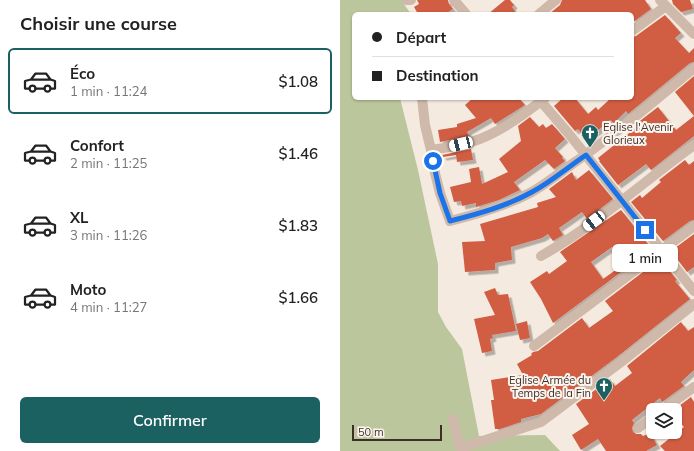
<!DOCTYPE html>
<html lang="fr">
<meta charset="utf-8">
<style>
body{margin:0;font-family:Mulish,sans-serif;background:#f2f2f2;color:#222;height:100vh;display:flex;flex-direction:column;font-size:15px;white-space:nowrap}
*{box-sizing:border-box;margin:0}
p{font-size:13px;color:#767676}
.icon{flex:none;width:22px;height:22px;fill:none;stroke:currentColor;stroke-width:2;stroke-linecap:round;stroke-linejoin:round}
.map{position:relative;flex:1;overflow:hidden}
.side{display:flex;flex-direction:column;background:#fff;width:340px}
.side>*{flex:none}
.hud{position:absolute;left:12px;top:12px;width:282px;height:88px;border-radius:6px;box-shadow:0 1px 3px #0004;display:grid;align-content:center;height:88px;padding:0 20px;background:#fff}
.fabs{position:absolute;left:306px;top:403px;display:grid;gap:8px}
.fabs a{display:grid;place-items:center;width:36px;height:36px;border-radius:6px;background:#fff;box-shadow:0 1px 3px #0004;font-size:20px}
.scale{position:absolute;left:12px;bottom:10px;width:90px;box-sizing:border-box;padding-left:4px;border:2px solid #3c2f2a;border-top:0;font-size:11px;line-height:14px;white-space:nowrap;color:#3c2f2a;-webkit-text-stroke:3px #fcf4ed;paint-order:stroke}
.end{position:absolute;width:18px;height:18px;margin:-9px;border:5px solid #1a73e8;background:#fff;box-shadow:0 0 0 2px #fff}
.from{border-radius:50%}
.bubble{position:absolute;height:28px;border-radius:6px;background:#fff;box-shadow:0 1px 3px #0004;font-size:13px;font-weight:600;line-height:28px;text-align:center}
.car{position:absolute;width:12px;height:24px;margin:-12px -6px;border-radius:5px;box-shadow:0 0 3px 1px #0007;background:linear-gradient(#fff 24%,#345 0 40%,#fff 0 76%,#345 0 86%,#fff 0)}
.hud b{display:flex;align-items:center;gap:14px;height:38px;font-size:15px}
.hud b+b{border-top:1px solid #e0e0e0}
.hud i{width:10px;height:10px;background:#222}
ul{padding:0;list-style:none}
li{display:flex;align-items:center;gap:12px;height:66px;margin:0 8px 6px;padding:0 12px;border:2px solid transparent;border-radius:6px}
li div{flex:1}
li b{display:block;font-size:15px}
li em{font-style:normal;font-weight:600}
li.on{border-color:#1b6162}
li>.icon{width:36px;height:36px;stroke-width:1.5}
h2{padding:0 20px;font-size:18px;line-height:48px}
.cta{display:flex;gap:8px;margin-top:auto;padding:8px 20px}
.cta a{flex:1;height:46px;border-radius:6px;background:#1b6162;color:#fff;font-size:16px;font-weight:600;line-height:46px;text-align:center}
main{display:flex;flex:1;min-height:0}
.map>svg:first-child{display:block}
.green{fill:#bbc69d}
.building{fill:#d15d42;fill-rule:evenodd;filter:url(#shadow)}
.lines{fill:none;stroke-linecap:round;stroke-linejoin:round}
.minor{stroke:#cfb9aa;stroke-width:10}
.route{stroke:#1a73e8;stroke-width:5}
.labels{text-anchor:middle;stroke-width:4;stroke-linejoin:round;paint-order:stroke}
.poi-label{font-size:11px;fill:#3c2f2a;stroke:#fcf4ed;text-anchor:start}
</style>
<main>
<section class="side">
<h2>Choisir une course</h2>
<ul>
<li class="on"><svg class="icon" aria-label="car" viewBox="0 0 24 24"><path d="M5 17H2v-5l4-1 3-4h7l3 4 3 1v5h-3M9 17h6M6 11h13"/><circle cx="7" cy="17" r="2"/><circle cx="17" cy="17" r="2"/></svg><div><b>Éco</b><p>1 min · 11:24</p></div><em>$1.08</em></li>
<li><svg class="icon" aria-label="car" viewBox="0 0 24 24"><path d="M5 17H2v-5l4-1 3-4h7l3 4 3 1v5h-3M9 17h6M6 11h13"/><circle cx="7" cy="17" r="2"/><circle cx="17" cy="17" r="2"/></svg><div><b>Confort</b><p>2 min · 11:25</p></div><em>$1.46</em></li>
<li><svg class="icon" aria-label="car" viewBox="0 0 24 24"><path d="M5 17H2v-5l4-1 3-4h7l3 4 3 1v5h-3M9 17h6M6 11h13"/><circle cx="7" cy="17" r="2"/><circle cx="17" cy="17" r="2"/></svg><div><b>XL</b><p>3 min · 11:26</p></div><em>$1.83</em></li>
<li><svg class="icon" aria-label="car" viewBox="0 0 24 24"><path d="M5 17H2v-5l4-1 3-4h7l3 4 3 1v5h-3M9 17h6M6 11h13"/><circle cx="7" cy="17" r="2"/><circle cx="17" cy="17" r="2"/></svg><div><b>Moto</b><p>4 min · 11:27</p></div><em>$1.66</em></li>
</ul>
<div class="cta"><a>Confirmer</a></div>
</section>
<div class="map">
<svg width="354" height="451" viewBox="0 0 354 451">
<defs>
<filter id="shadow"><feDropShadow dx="3.5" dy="3.5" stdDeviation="0" flood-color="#0004"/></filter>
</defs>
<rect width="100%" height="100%" fill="#f5eadf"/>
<!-- green -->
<path class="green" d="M0 0H61L71 14H14V98H60L78 170 98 264V312L106 327 122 349 139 436 205 435 220 451H0Z"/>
<!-- building -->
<path class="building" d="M77 0H108L109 4 113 9 105 14H78L74 7 79 4Z
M165 0H170L174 5 172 7 177 14H148Z
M222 0H305L311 9 292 23V14H209L220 5Z
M332 0H350L353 9 341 12 333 4Z
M325 15 341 33 335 38 349 53 354 48V62L350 63 288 114 286 111 274 123 270 120 247 140 238 129 235 131 214 106 223 98H235L248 114 256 107 258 110 271 98H292V37L296 36Z
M354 76V136L311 170 306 164 278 185 259 161H260L258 158 298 126 296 124 318 107 336 130 354 116 335 92Z
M133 98H179L185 105 155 124 151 118 127 132 129 136 100 142 98 130 117 127V124L136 118 125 105Z
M190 117 199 127 203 124 206 128 212 124 225 139 215 148 223 157 222 158 225 161 214 169 205 160 174 182 180 190 159 200 136 207V203L122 206 121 201 114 202 110 187 131 182 129 169 139 167 142 184 168 172 159 159 181 141 178 126Z
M131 149 133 160 117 162 116 155 103 157 102 155Z
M345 160 349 165 354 161V220L350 221 323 241 291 202 300 195 302 198 321 182 319 180Z
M249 170 273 199 247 219 242 212 219 228 223 235 213 241 208 234 202 238 171 247 172 260 155 263V270L125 272 122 242 145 241 140 224 198 207 197 203 216 197 209 189 232 172 236 180Z
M281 210 312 249 213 323 201 299 190 282 207 271 209 274 227 261 220 252ZM272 247 284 264 263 279 251 262Z
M354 234V267L347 272 331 251Z
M320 259 337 280 335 281 350 299 277 357 201 414 181 419V422L160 429H155L151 400H154L151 380 183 375 177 364 192 355 191 354 193 352 198 351 242 318 249 328 273 311 265 301Z
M155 288 158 295 168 294 176 331 152 335 153 338 150 339 152 351 142 353 134 319 155 315 144 292Z
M187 321 190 338 180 340 176 324Z
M341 322 348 331 354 327V370L341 382 344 386 322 402 320 398 292 420 294 423 292 428 293 432 296 434H301L303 436 310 433 317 445 306 451H266L258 439 241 450 232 435 249 424 236 404 270 379 275 386 292 373 287 366Z
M351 397 354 402V451H325L320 446 344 427 335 416V409Z"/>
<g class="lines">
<!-- minor -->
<path class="minor" d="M66 0H71
M114 0 126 14
M320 0 354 34
M199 14 216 0
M292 31 326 6
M82 98 85 125 91 150 95 173 100 193 110 221C138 214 165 206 190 193 203 186 216 176 228 167 272 137 313 102 354 68
M198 98 229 134 354 291
M91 150C105 148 118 146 131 142 158 134 183 115 205 98
M201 256C256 225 303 182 354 145
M194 346 354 226
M322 410 354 387
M113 419 121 451
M298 428 313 417
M121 448 201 422 281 362 354 304"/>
</g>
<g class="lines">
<!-- route -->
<path class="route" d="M93 161 100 193 110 221C138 214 167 206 192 192 211 182 228 167 246 155L305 230"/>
</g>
<!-- icons -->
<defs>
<g id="church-pin" transform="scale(0.9)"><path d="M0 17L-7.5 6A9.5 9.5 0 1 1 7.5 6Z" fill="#1b6162" stroke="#fcf4ed"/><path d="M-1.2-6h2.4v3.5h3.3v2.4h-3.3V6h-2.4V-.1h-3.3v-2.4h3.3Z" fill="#fff"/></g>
</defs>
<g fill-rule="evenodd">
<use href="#church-pin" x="250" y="133"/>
<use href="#church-pin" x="264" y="386"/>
</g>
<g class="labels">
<!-- poi labels -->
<g class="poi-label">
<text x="263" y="131">Eglise l'Avenir<tspan x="263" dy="13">Glorieux</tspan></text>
<text x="251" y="384" text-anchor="end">Eglise Armée du<tspan x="251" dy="13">Temps de la Fin</tspan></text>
</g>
</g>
</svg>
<div class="fabs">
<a><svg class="icon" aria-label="layers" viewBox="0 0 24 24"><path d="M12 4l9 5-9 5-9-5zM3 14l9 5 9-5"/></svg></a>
</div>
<div class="scale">50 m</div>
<i class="end from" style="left:93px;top:161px"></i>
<i class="end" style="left:305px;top:230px"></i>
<div class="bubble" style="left:272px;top:244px;width:66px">1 min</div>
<i class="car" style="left:121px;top:144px;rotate:256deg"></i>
<i class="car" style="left:254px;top:221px;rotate:232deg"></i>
<div class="hud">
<b><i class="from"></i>Départ</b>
<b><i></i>Destination</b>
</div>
</div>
</main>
